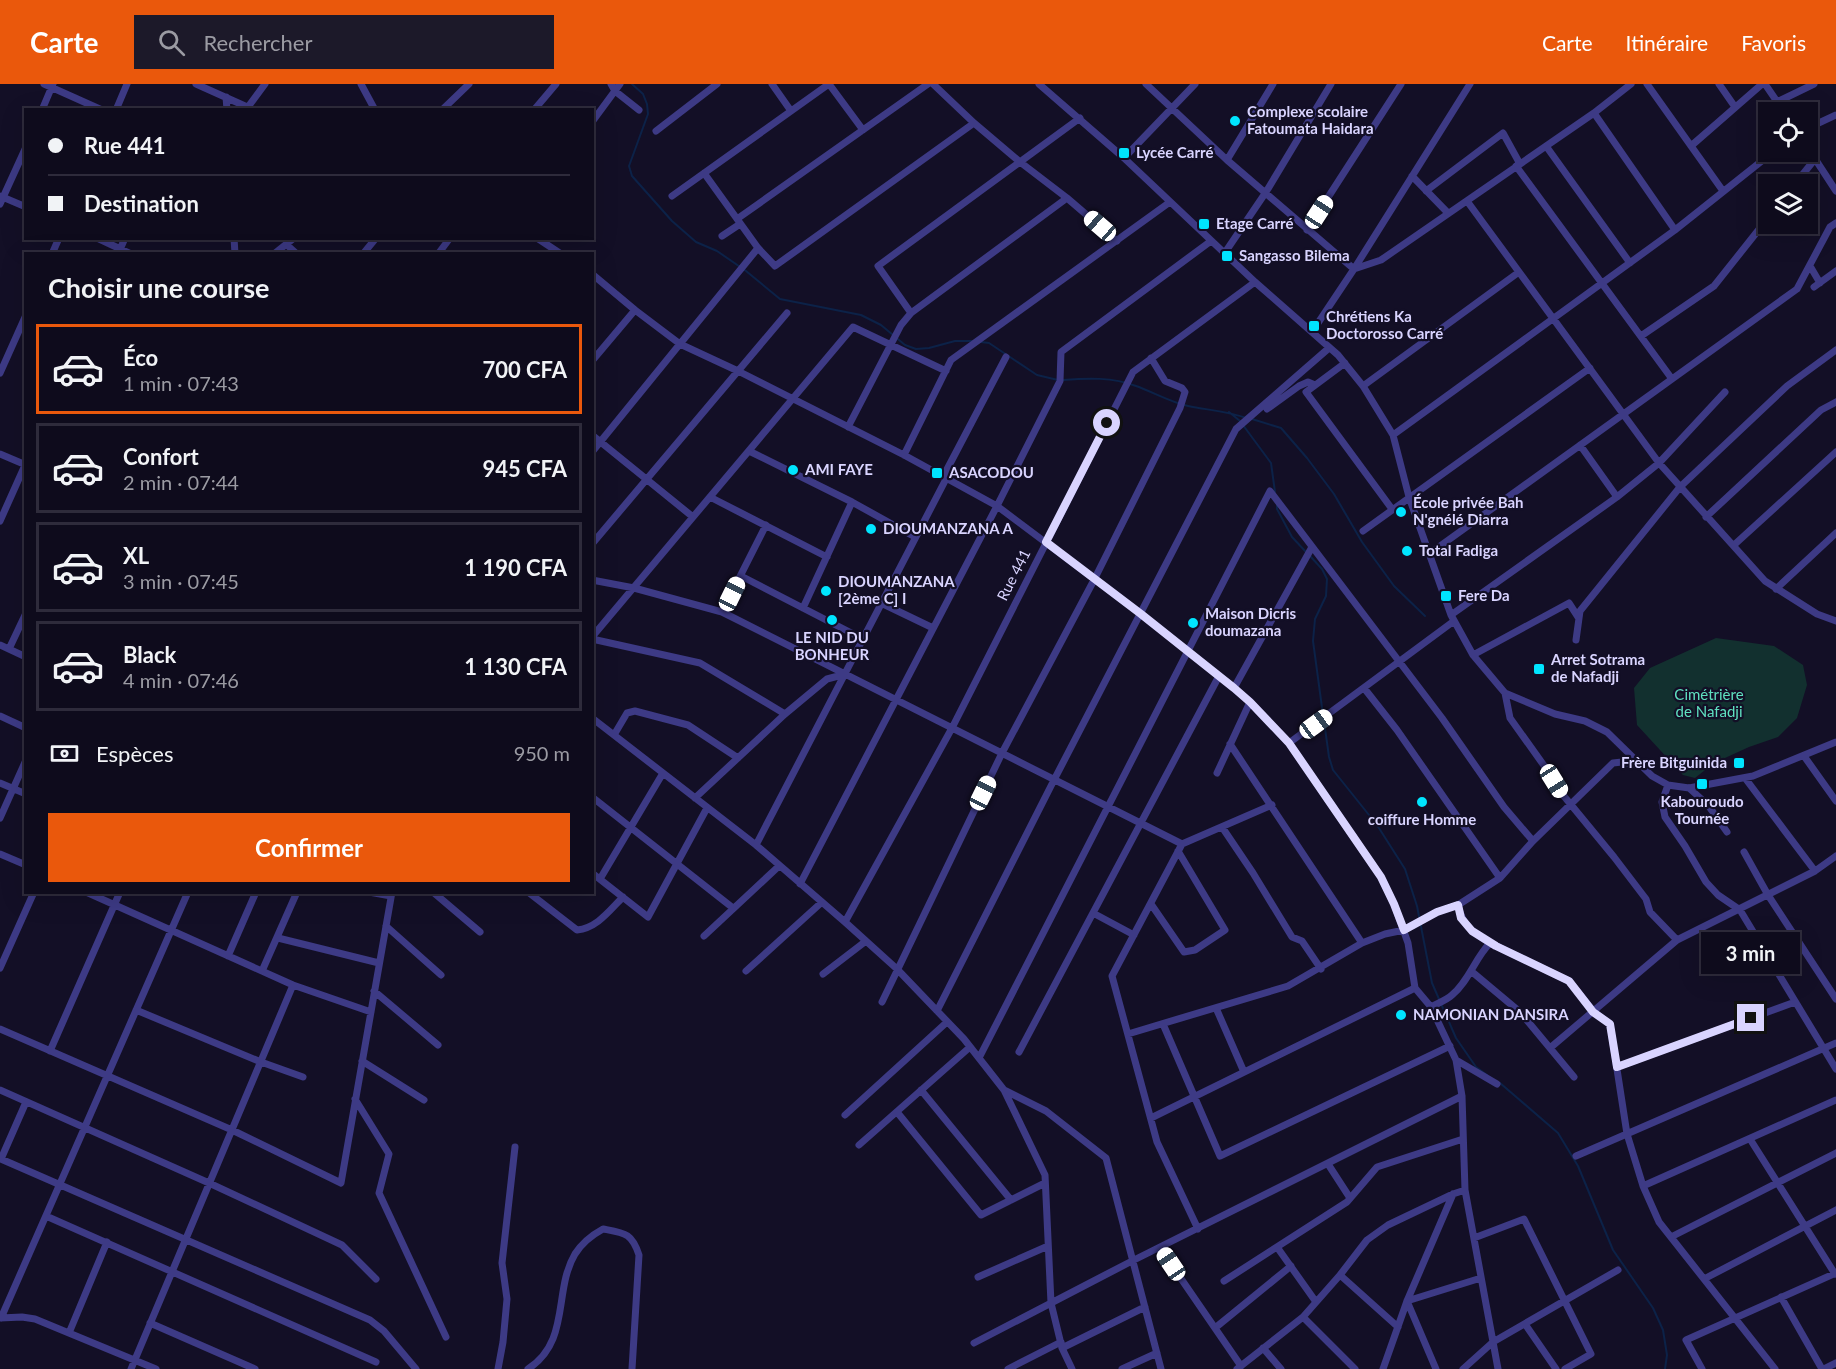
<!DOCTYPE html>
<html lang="fr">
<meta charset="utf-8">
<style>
body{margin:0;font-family:Lato,sans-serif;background:#1c1929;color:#f1f3f6;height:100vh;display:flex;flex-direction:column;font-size:22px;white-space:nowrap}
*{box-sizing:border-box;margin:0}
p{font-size:20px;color:#9b9ba3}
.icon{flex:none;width:33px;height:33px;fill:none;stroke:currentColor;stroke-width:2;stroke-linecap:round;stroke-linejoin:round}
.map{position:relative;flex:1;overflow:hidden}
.drawer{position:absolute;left:24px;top:168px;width:570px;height:642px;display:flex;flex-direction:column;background:#0e0b1c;border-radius:0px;box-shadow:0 6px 24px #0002,0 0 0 2px #2e2b3b}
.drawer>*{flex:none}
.guide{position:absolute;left:24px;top:24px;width:570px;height:132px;border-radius:0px;box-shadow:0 6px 24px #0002,0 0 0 2px #2e2b3b;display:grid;align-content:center;height:132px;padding:0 24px;background:#0e0b1c}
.fabs{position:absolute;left:1758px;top:18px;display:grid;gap:12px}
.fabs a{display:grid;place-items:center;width:60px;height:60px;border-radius:0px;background:#0e0b1c;box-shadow:0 6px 24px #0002,0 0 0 2px #2e2b3b;font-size:30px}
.end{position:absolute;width:27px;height:27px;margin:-14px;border:8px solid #d9d4ff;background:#111;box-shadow:0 0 0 3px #111}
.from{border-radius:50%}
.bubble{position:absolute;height:42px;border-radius:0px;background:#0e0b1c;box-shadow:0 6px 24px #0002,0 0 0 2px #2e2b3b;font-size:20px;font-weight:700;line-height:42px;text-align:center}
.car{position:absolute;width:18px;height:36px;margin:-18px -9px;border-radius:8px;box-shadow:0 0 4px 2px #0007;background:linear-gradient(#fff 24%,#345 0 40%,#fff 0 76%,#345 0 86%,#fff 0)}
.guide b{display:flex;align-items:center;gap:21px;height:57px;font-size:22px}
.guide b+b{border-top:2px solid #2e2b3b}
.guide i{width:15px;height:15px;background:#f1f3f6}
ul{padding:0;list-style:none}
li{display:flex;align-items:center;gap:18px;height:90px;margin:0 12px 9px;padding:0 12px;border:3px solid #2e2b3b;border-radius:0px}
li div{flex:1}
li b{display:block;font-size:22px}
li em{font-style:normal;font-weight:700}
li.on{border-color:#ea580c}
li>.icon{width:54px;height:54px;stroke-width:1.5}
h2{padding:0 24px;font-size:27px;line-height:72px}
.pay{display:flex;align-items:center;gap:15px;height:66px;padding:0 24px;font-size:22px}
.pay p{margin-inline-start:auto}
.cta{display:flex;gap:12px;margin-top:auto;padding:12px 24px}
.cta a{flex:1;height:69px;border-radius:0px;background:#ea580c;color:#fff;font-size:24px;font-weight:700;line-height:69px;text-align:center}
header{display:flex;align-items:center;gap:36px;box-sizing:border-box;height:84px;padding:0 30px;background:#ea580c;color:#fff}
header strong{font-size:28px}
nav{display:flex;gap:33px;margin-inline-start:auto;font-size:21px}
.search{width:420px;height:54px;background:#1c1929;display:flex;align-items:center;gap:15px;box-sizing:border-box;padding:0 21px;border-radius:0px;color:#9b9ba3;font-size:22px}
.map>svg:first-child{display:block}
.green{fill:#12302f}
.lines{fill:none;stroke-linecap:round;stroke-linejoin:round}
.stream{stroke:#0c2248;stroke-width:2}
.minor{stroke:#3d3a85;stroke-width:7}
.route{stroke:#d9d4ff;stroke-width:8}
.poi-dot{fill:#00e5ff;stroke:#130f26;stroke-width:2}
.labels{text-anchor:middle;stroke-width:4.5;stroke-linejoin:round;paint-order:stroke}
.poi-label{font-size:15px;font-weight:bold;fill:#d9d4ff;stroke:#130f26;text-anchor:start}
.street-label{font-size:15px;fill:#d9d4ff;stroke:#130f26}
.park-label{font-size:15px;fill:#5fe0c0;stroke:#130f26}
</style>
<header>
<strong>Carte</strong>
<div class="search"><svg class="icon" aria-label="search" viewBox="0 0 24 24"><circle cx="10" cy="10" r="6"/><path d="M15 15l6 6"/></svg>Rechercher</div>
<nav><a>Carte</a><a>Itinéraire</a><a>Favoris</a></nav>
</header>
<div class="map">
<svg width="1836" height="1285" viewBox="0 0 1836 1285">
<rect width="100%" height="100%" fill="#130f26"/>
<!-- green -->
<path class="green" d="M1716 554 1774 562 1803 581 1807 601 1797 634 1778 653 1749 663 1714 679 1695 694 1683 691 1637 641 1634 604 1650 584Z"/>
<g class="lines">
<!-- stream -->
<path class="stream" d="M632 0 643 10 647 20 648 30 629 82 632 92 672 137 696 158 717 167 746 187 780 215 861 231 881 241 905 261 916 265 929 264 955 257H972
M981 258 989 259 1037 291 1058 296
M1063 296C1088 294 1112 293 1136 302 1153 308 1170 318 1188 322 1207 326 1227 327 1246 334
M1229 328 1240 337 1271 379 1275 408
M1252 335 1281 344 1307 374 1334 410 1362 458 1394 502 1425 532
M1277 420V425L1292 453 1306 468
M1310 472 1322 485 1327 495 1326 512 1315 535 1313 557 1323 631
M1324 637 1329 673 1333 686 1377 741 1405 785 1417 822 1432 899 1456 954 1476 983 1487 991
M1500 999 1558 1049 1578 1082 1613 1166 1653 1224 1663 1246 1667 1271 1665 1285"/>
<!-- minor -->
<path class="minor" d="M44 0 102 26
M196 0 254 26
M361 0 375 26
M611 0 615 7 639 26
M772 0 791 27
M829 0 863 46
M933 0 974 39 1020 78 1067 114 1117 157
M1039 0 1124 74 1255 198 1338 271 1363 302 1393 351 1409 413 1451 531 1473 571 1505 609 1555 630 1585 637 1607 648 1652 692 1668 701 1689 704 1753 692 1836 658
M1146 0 1227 76 1354 185 1381 176 1594 29 1631 0
M1647 0 1723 107
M1719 0 1735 23
M1765 0 1784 28
M226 13 227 26
M1777 18 1814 0
M248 23 265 0
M42 26 53 0
M116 26 127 0
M442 26 469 0
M534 26 556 0
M1594 29 1675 146
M592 38 620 0
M1808 44 1836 31
M656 47 717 0
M1546 62 1630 179
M1691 62 1762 0
M1808 64 1836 107
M1124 74 1195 0
M1227 76 1273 0
M1516 82 1672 295
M704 89 758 164 775 182 974 39
M1412 92 1448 129
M1795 100 1815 75
M1426 107 1503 49 1520 80
M0 112 26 123
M672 112 829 0
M1467 117 1659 379 1765 497 1817 530 1836 537
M0 120 26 63
M737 135 928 0
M1307 146 1401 0
M722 152 740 140
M97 154 131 170
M234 154 235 170
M537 154 561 170
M287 161 297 170
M52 170 59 154
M118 170 125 154
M274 170 294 154
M363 170 376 154
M438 170 450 154
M1224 170 1266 108 1331 0
M1810 182 1820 199
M592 190 635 226 680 260 738 287 904 371 997 422 1141 530 1234 604 1250 618 1289 659 1381 793 1394 820 1408 859 1415 904 1431 923 1456 976 1462 1012 1465 1106 1498 1285
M1814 203 1836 187
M911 229 878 182 1080 34
M1312 248 1354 185 1470 0
M1641 252 1714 202 1768 134
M592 277 635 226
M1345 279 1306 308 1392 425
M0 289 26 231
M1363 302 1519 188
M1267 325 1299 302 1308 298 1315 301
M848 343 901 241 911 229 1067 114
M592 351 693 433
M1393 351 1675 146 1773 68
M1580 361 1617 413
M749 367 852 418 915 453
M592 368 758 164
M0 370 26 381
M904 371 951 276 1170 118
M943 393 1006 273
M710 413 827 473
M1706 433 1821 326 1836 318
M0 437 26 379
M1363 447 1590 284
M592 460 787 229
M1734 461 1836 368
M1429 470 1797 205 1830 143 1836 139
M741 492 863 555
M592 496 634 504 722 528 1182 760
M1776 505 1836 449
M881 519 933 544
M803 524 852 418
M722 528 766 441
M1451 531 1617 413 1659 379 1725 308
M592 553 853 243 946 287
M592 555 700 579 785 630
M1576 556 1580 527 1680 403 1787 302 1836 266
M0 561 26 573
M9 565 26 529
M1473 571 1569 519 1578 533
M1234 604 1312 463
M1364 604 1397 646 1500 794
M1505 609 1510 634 1545 683 1563 711 1614 773 1646 815 1650 828 1677 856
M0 632 26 644
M592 634 756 761 845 838 897 885 964 955 1004 1006 1045 1091 1051 1219 1062 1264 1072 1285
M614 651 627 629 635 627 688 641 738 674
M1289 659 1454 537
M1230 660 1362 859
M1804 672 1836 717
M1217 689 1250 618
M1745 694 1815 787
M0 699 26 710
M1668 701 1662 718 1665 733 1685 762 1706 798 1718 811 1740 826 1836 985
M1689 704 1708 721 1727 748
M592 713 733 824
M695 714 785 630 827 595 846 590
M0 734 26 676
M1222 743 1253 789 1292 853 1302 857 1321 885
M756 761 946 395
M1744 768 1768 811 1836 915
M0 770 26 781
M592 789 648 833 707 724
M600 795 663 689
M800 800 997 422 1060 297 1061 268 1211 157
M86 808 293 901 371 928
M369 808 391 812
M433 808 480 848
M528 808 577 846C597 844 609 827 623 813
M1151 820 1184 868 1195 866 1225 846 1178 767
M1458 821C1463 843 1473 848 1490 859
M1093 829 1134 851
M845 838 952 644 1133 288 1255 198
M386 842 441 891
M704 852 779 782
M278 854 379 879
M228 872 256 808
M0 884 34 808
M262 887 297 808
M746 887 822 818
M1471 887 1520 928 1574 993
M823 890 866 857
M374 907 438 961
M882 918 1002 669 1094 496 1180 324 1185 308 1182 304 1165 297 1151 274
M1431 923C1438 919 1447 916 1452 911 1469 897 1475 874 1490 859L1569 897 1594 928 1610 940 1627 1050 1643 1102 1659 1138 1775 1285
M1216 924 1244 988
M136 926 261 978 303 993
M937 927 1054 696 1236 345 1329 264
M1163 940 1220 1072 1450 962
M0 945 232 1046 341 1099 392 808
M1128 950 1288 902 1362 859 1385 850 1404 846 1437 828 1458 821 1500 794 1533 757 1613 679 1622 678 1642 682
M1550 964 1677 856 1815 787 1836 772
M50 967 120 808
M1019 968 1219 592
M979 974 1270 407 1442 634 1504 723 1533 757
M1456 976 1497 1000
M362 977 424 1016
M1617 983 1795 918
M0 1006 209 1099 342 1161 376 1195
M921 1006 1011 1116
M1004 1006 1046 1027 1106 1074 1161 1285
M355 1015 389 1070 379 1109 446 1253
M26 1018 1 1075 370 1236 384 1247 416 1285
M897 1028 981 1131 1045 1099
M845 1031 947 938
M1151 1034 1415 904
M1750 1055 1835 1190
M859 1061 970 963
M1576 1072 1836 959
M1328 1080 1350 1114
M1643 1102 1836 1016
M46 1132 376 1278
M1198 1145 1157 1058 1112 892 1182 760 1272 721
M1671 1153 1836 1069
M1474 1154 1524 1135 1591 1270 1565 1285
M1277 1163 1316 1218
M1160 1164 1241 1282
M1340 1191 1398 1243
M978 1193 1048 1162
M1704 1195 1836 1126
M1224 1197 1347 1118 1377 1083 1463 1055
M1781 1213 1822 1285
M1303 1233 1355 1285
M0 1234 22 1233 35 1235 156 1285
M1 1234 188 808
M150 1239 255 1285
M1525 1240 1556 1285
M1215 1244 1291 1182
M69 1249 107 1158
M974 1259 1132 1177 1462 1012
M1062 1264 1145 1223
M1263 1264 1281 1285
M131 1285 293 901
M498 1285 503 1258 507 1215 502 1179 515 1063
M528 1285C571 1257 553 1207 575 1170 582 1159 592 1151 603 1145 625 1149 632 1149 639 1171L632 1285
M1008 1285 1061 1258
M1122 1285 1157 1269
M1237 1285 1303 1233 1340 1191 1367 1156 1388 1141 1453 1110 1465 1106
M1383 1285 1407 1217 1453 1110
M1436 1285 1407 1217 1481 1194
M1463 1285 1493 1258 1618 1186
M1702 1285 1686 1256 1836 1189
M1824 1285 1836 1279"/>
</g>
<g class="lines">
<!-- route -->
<path class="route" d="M1107 339 1046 458 1141 530 1234 604 1250 618 1289 659 1381 793 1394 820 1404 846 1437 828 1458 821 1461 834 1472 847 1496 862 1569 897 1593 928 1610 940 1617 983 1751 934"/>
</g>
<!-- markers -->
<g class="poi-dot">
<circle cx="1235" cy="37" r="6"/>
<rect x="1118" y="63" width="12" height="12" rx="3"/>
<rect x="1198" y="134" width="12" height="12" rx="3"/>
<rect x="1221" y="166" width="12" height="12" rx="3"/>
<rect x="1308" y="236" width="12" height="12" rx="3"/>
<circle cx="793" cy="386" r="6"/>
<rect x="931" y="383" width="12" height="12" rx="3"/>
<circle cx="1401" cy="428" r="6"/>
<circle cx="871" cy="445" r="6"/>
<circle cx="1407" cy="467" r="6"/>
<circle cx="826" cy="507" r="6"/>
<rect x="1440" y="506" width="12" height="12" rx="3"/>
<circle cx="832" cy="536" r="6"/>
<circle cx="1193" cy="539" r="6"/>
<rect x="1533" y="579" width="12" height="12" rx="3"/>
<rect x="1733" y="673" width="12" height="12" rx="3"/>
<rect x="1696" y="694" width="12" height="12" rx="3"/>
<circle cx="1422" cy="718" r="6"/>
<circle cx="1401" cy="931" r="6"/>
</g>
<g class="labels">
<!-- poi labels -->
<g class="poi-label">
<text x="1247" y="33">Complexe scolaire<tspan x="1247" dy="17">Fatoumata Haidara</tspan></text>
<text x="1136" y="74">Lycée Carré</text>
<text x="1216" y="145">Etage Carré</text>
<text x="1239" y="177">Sangasso Bilema</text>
<text x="1326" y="238">Chrétiens Ka<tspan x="1326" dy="17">Doctorosso Carré</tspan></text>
<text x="805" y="391">AMI FAYE</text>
<text x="949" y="394">ASACODOU</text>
<text x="1413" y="424">École privée Bah<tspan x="1413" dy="17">N'gnélé Diarra</tspan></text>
<text x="883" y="450">DIOUMANZANA A</text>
<text x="1419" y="472">Total Fadiga</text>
<text x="838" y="503">DIOUMANZANA<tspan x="838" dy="17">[2ème C] I</tspan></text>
<text x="1458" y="517">Fere Da</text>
<text x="1205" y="535">Maison Dicris<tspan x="1205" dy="17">doumazana</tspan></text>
<text x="832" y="559" text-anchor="middle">LE NID DU<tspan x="832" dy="17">BONHEUR</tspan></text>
<text x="1551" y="581">Arret Sotrama<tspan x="1551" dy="17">de Nafadji</tspan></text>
<text x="1727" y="684" text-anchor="end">Frère Bitguinida</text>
<text x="1702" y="723" text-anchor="middle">Kabouroudo<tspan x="1702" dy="17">Tournée</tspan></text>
<text x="1422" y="741" text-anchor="middle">coiffure Homme</text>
<text x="1413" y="936">NAMONIAN DANSIRA</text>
</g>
<!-- street labels -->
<g class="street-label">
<text transform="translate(1014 491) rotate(-63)" y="5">Rue 441</text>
</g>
<!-- park labels -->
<g class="park-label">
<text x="1709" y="616">Cimétrière<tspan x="1709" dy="17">de Nafadji</tspan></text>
</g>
</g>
</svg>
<div class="fabs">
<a><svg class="icon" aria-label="locate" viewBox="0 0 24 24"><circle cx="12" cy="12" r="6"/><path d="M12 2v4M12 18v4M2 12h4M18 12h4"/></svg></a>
<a><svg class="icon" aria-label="layers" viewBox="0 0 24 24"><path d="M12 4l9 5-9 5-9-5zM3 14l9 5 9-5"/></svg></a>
</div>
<i class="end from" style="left:1107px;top:339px"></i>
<i class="end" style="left:1751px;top:934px"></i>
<div class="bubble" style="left:1701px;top:848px;width:99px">3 min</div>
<i class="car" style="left:1319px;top:128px;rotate:33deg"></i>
<i class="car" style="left:1100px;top:142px;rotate:311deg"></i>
<i class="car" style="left:732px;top:510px;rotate:26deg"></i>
<i class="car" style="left:1316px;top:640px;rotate:54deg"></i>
<i class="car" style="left:1554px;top:697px;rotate:148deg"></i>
<i class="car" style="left:983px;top:709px;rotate:26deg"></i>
<i class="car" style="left:1171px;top:1180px;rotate:326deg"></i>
<div class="guide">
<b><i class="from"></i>Rue 441</b>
<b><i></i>Destination</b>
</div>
<section class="drawer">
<h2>Choisir une course</h2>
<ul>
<li class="on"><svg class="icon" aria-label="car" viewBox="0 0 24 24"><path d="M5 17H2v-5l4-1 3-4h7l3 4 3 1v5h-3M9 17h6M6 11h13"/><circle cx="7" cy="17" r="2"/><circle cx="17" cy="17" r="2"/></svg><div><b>Éco</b><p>1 min · 07:43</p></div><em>700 CFA</em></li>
<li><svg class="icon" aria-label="car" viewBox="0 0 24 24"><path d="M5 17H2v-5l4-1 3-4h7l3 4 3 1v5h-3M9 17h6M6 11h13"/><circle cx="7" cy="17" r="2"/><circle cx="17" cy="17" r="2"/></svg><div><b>Confort</b><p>2 min · 07:44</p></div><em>945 CFA</em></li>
<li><svg class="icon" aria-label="car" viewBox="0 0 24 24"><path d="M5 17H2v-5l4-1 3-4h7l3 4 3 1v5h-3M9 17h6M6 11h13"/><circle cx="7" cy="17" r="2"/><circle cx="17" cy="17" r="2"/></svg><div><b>XL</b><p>3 min · 07:45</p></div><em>1 190 CFA</em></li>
<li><svg class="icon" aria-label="car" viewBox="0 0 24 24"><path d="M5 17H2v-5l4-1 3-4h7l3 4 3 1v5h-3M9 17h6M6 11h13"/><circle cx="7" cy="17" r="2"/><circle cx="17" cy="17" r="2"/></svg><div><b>Black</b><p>4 min · 07:46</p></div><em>1 130 CFA</em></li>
</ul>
<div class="pay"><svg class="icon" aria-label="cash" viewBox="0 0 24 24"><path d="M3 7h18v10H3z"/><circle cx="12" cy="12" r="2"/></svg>Espèces<p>950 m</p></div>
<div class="cta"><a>Confirmer</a></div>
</section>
</div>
